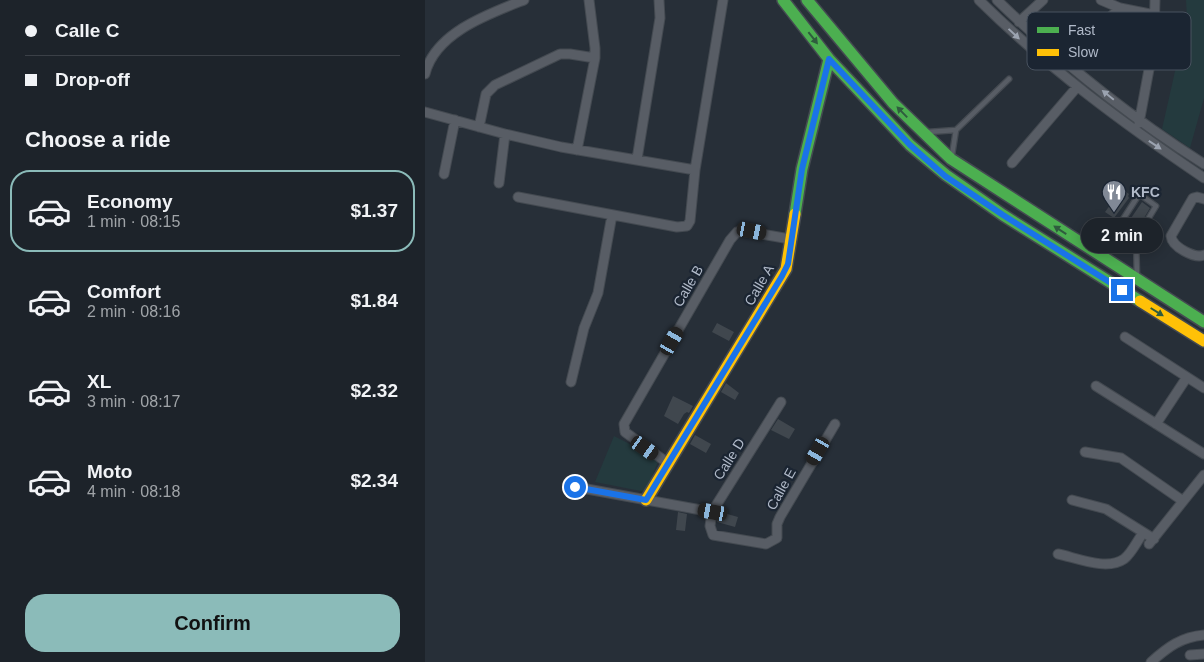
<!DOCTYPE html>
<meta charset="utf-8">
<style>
body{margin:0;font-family:Arial,sans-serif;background:#2a2f36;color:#f1f3f6;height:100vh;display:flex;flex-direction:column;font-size:19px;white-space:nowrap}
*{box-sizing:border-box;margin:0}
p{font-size:16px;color:#a0a4a8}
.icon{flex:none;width:28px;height:28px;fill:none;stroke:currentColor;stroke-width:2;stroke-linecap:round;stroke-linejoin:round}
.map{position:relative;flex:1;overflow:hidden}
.sheet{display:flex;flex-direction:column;background:#1d232a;width:425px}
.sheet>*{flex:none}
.hud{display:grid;align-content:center;height:110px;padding:0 25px;background:#1d232a}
.end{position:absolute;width:22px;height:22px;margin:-11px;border:6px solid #1a73e8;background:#fff;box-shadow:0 0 0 2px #fff}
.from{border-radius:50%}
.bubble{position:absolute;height:35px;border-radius:18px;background:#1d232a;box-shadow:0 2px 12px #0003,0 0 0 1px #3b4047;font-size:16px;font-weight:600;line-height:35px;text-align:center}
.car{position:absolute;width:15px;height:30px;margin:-15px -8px;border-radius:6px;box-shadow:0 0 4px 1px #0007;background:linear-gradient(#222 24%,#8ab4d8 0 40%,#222 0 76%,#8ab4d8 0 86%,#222 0)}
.hud b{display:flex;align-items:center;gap:18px;height:48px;font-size:19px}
.hud b+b{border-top:1px solid #3b4047}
.hud i{width:12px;height:12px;background:#f1f3f6}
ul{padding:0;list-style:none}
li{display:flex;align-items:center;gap:15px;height:82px;margin:0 10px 8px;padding:0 15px;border:2px solid transparent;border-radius:20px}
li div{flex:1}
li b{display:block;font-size:19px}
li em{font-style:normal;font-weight:600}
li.current{border-color:#8bbbb9}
li>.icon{width:45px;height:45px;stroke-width:1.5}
h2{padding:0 25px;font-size:22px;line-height:60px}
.action{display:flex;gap:10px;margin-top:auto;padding:10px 25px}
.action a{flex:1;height:58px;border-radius:20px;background:#8bbbb9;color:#111;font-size:20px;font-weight:600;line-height:58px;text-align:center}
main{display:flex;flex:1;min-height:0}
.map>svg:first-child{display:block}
.green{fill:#243a3e}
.building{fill:#40474e}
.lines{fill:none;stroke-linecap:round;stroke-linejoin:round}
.lane-casing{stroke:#444a51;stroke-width:7}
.street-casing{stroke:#444a51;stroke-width:11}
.fast-casing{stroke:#444a51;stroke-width:14}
.slow-casing{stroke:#444a51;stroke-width:14}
.lane{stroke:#585d65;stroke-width:4.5}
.street{stroke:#585d65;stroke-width:9}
.fast{stroke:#4caf50;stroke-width:11}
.slow{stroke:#ffc107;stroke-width:11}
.oneway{fill:#9ba3b0}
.oneway2{fill:#2f5c3e}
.route{stroke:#1a73e8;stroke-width:6}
.labels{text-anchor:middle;stroke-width:4.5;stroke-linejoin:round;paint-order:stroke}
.poi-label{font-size:14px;font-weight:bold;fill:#b1bac9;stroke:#1b2532;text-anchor:start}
.street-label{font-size:14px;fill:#b1bac9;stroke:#1b2532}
.key{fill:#1b2532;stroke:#48525f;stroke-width:1}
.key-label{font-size:14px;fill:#b1bac9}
</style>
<main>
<section class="sheet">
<div class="hud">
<b><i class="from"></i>Calle C</b>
<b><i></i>Drop-off</b>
</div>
<h2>Choose a ride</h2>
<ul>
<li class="current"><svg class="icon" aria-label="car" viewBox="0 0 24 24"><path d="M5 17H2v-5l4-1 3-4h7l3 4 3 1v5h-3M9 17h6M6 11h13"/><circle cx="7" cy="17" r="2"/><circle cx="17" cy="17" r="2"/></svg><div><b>Economy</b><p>1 min · 08:15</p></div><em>$1.37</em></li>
<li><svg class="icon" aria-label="car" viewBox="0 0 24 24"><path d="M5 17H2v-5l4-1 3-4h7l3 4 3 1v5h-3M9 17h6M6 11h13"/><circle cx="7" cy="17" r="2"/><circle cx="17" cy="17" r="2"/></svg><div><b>Comfort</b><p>2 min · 08:16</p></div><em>$1.84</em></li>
<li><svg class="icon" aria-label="car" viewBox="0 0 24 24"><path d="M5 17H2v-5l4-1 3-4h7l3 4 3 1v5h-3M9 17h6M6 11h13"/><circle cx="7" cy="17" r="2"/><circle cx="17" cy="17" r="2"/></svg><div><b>XL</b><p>3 min · 08:17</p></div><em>$2.32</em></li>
<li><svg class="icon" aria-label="car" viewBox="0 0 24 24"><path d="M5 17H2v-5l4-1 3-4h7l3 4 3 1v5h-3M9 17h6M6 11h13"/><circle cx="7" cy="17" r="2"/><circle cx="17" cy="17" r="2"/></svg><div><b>Moto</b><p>4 min · 08:18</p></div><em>$2.34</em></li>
</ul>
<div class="action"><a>Confirm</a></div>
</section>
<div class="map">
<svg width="779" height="662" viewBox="0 0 779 662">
<rect width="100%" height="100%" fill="#272f38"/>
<!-- green -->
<path class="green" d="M761 0H779V98L765 148 737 129 762 18Z
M189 436 234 459 221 492 170 482Z"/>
<!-- building -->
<path class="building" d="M697 189 704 194 703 196 704 198 689 218 680 212Z
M717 202 725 208 710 233 700 227Z
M292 323 309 332 304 341 287 332Z
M301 383 314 393 310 400 296 392Z
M248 396 268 406 264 413 262 412 259 414 253 424 239 416Z
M353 419 370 429 364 439 346 430Z
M270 435 286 444 281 453 265 444Z
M253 512 262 514 260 531 251 530Z
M295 512 313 517 310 527 292 522Z"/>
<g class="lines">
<!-- lane casing -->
<g class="lane-casing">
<path id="lane" d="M503 132 531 130
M527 155 531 130 584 79
M711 239 693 227 713 196H717L731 206 711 239 712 276
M664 245 693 227"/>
</g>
<!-- street casing -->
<g class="street-casing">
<path id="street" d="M554 0C623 68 699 124 779 178
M572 0C635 61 705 117 779 164
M676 0 695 8 730 15
M594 22 618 0
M639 60 695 8
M0 74C10 33 63 14 99 0
M0 112 80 134 136 147 270 170
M714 123 725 64 729 36 730 0
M54 127 61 94 70 85 135 54H145L170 58
M152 150 170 58V48L164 0
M212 159 235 18 234 0
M587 163 652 87
M19 174 30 120
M74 183 80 134
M93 197 252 227 262 226 265 221 270 170 298 0
M779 199 772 197 768 198 746 236C747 247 770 259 779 255
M700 337 779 388
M146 382 159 328 173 293 187 215
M671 386 779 454
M356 402 287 512 285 526 288 535 341 544 352 538V524L355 517 410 424
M731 424 762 377
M660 452 696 458 758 501
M244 464 200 432 199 424 305 240 312 232 319 231 365 239
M151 487 287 512
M647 500 681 509 729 539
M724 544 779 475
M633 554C652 558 682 571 699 559 707 553 712 541 718 533
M765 655 779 654
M726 662C743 647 756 637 779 635"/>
</g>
<!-- fast casing -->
<g class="fast-casing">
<path id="fast" d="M358 0 404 59 485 145 521 175 578 215 715 301
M382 0 468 103 526 159 779 322
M370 214 377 169 404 59"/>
</g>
<!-- slow casing -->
<g class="slow-casing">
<path id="slow" d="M715 301 779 341
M221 500 361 269 370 214"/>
</g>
<!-- lane -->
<use href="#lane" class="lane"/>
<!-- street -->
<use href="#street" class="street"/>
<!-- fast -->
<use href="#fast" class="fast"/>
<!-- slow -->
<use href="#slow" class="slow"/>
</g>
<!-- one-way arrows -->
<defs><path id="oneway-solid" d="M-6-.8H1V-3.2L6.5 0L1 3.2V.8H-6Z" transform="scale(1.25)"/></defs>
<g class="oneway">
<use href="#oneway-solid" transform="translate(589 34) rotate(43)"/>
<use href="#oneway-solid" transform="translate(683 95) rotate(-141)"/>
<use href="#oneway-solid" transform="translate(730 145) rotate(34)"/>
</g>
<g class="oneway2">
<use href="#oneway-solid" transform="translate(388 38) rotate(52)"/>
<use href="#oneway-solid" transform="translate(477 112) rotate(-134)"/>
<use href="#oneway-solid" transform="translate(635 230) rotate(-147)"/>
<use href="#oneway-solid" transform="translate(732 312) rotate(32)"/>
</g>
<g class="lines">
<!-- route -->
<path class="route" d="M150 487 221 500 357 276 363 264 377 169 404 59 485 145 520 176 578 215 697 290"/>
</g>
<!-- icons -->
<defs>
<g id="restaurant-pin" transform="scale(1.25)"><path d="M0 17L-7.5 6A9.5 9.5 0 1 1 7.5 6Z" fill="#818996" stroke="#1b2532"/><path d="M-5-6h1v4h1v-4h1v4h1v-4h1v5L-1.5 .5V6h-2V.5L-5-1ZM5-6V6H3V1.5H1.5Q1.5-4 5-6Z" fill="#fff"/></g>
</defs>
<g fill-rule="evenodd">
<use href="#restaurant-pin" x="689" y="192"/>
</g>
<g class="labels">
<!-- poi labels -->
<g class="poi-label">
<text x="706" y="197">KFC</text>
</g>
<!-- street labels -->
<g class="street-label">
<text transform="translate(334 285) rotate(-60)" y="5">Calle A</text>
<text transform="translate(263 286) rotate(-60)" y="5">Calle B</text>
<text transform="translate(304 459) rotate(-58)" y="5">Calle D</text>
<text transform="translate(356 489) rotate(-61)" y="5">Calle E</text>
</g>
</g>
<!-- legend -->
<rect x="602" y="12" width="164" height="58" rx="8" class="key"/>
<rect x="612" y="27" width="22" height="6" fill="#4caf50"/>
<rect x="612" y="49" width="22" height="7" fill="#ffc107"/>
<g class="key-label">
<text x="643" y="35">Fast</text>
<text x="643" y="57">Slow</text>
</g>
</svg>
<i class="end from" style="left:150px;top:487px"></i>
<i class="end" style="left:697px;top:290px"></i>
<div class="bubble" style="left:656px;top:218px;width:82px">2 min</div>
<i class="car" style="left:327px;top:231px;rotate:101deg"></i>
<i class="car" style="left:247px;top:341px;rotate:30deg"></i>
<i class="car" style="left:220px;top:448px;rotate:125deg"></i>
<i class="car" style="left:393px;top:451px;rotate:210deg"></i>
<i class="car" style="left:288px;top:512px;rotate:280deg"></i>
</div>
</main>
